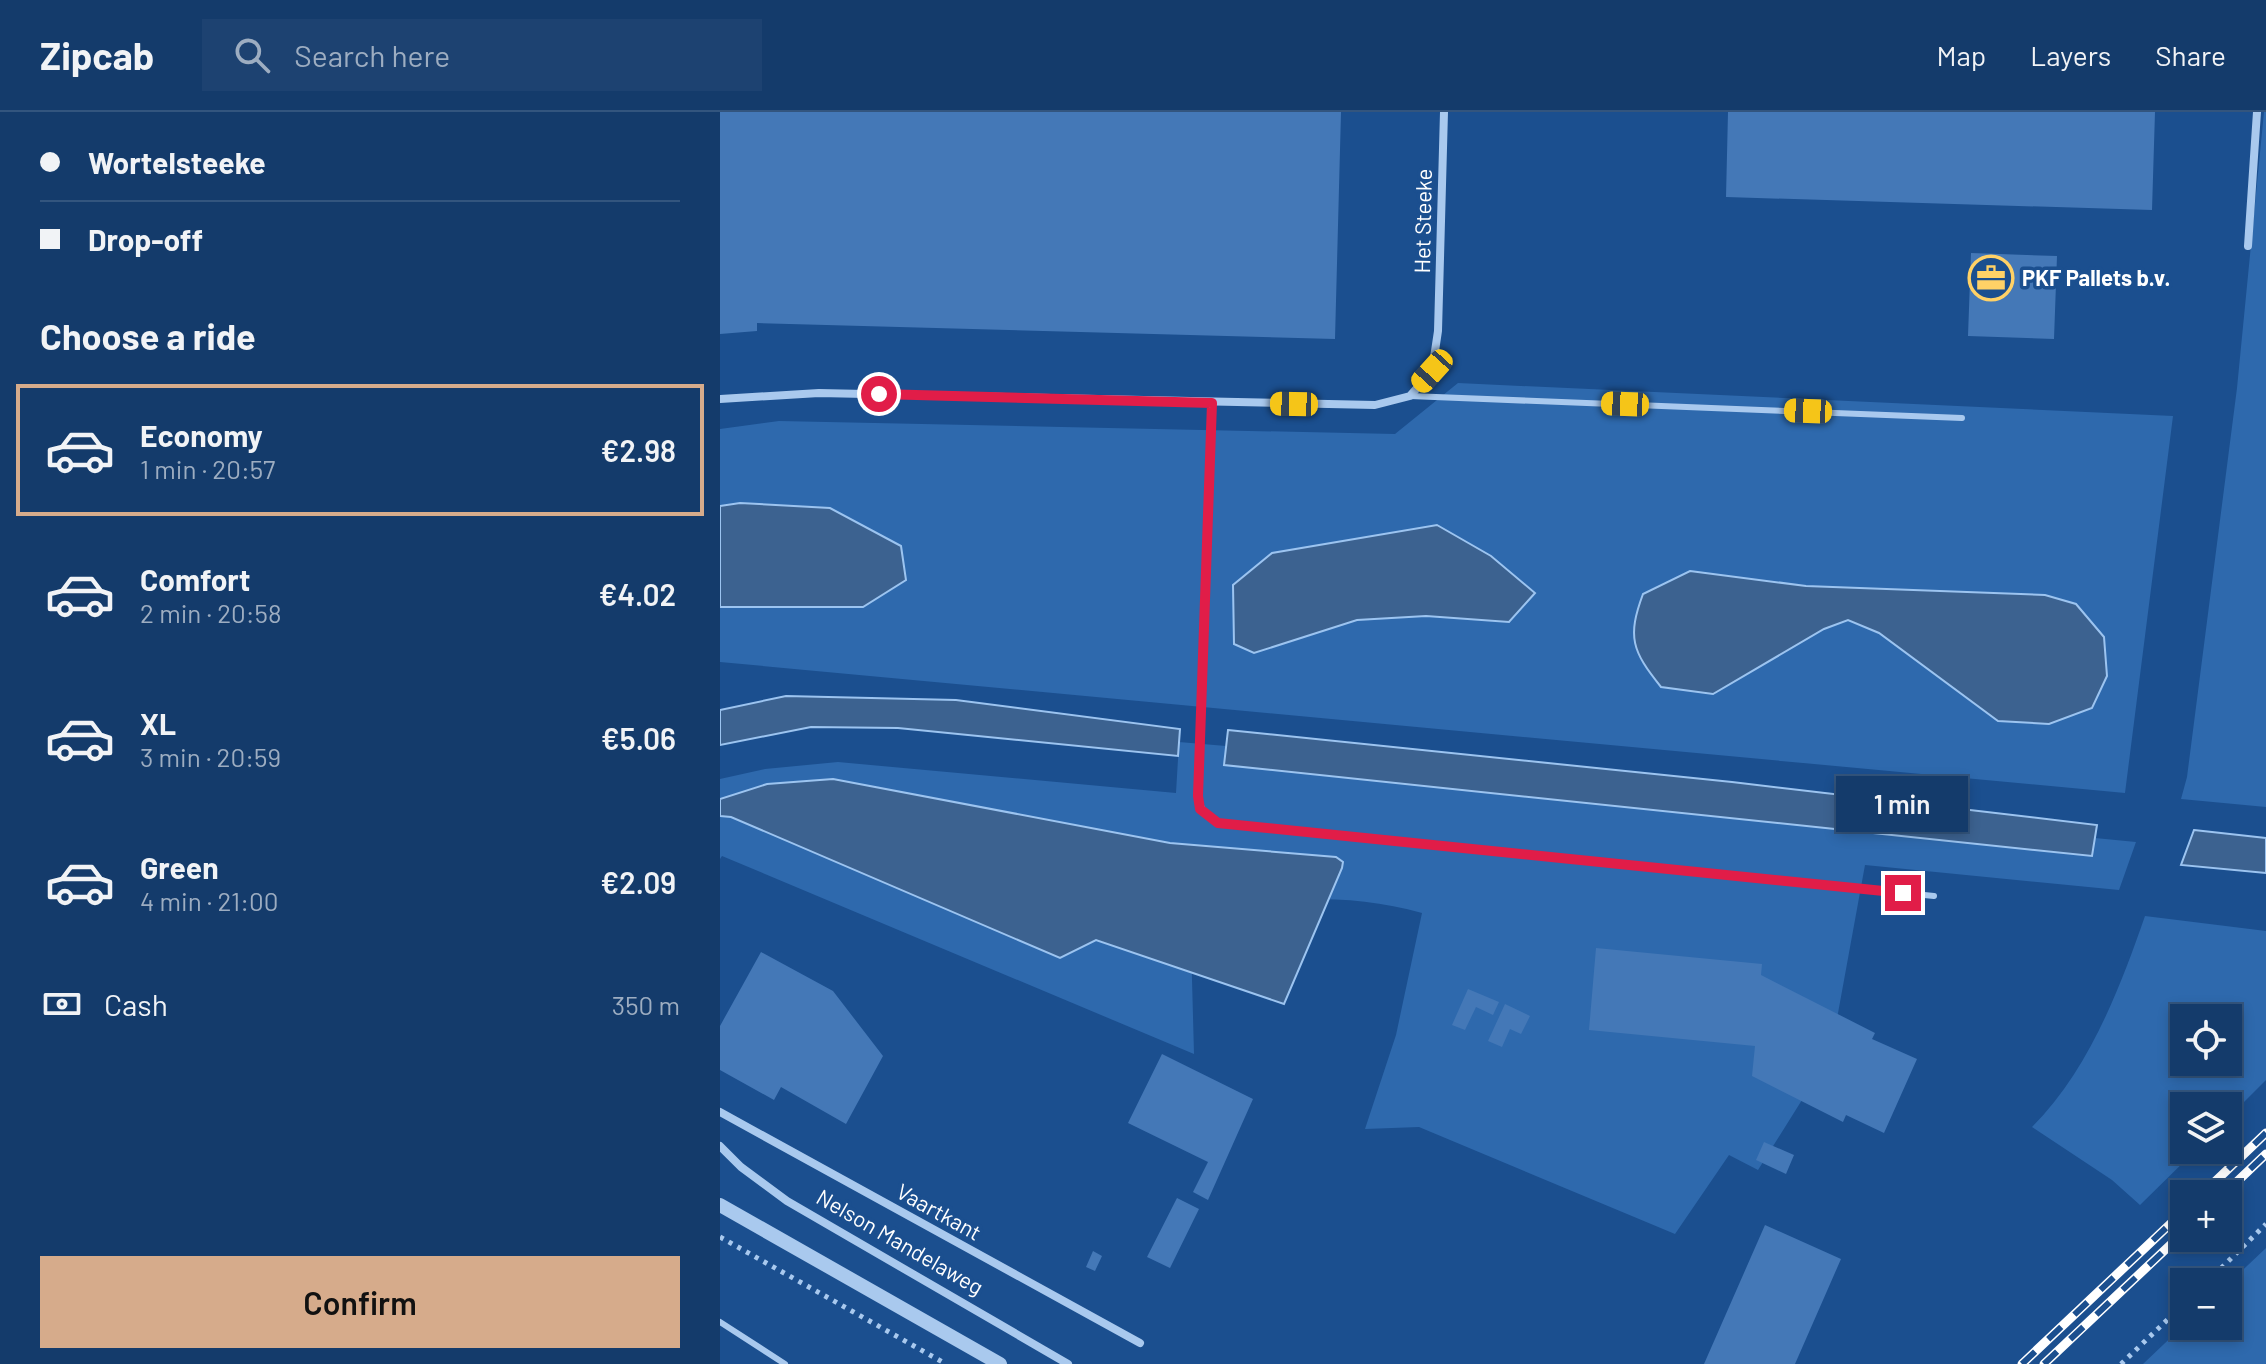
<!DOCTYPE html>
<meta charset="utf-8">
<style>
body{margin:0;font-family:Barlow,sans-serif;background:#1d4271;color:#f1f3f6;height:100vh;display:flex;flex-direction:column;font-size:30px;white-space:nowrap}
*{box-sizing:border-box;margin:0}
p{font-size:26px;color:#9dadc1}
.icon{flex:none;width:44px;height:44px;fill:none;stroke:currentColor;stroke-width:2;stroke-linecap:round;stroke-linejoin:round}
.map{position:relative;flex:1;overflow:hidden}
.sheet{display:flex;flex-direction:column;background:#143b6b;width:720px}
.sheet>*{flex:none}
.top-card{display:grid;align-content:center;height:176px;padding:0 40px;background:#143b6b}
.tools{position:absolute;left:1450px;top:892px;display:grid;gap:16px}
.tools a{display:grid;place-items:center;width:72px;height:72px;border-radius:0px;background:#143b6b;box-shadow:0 4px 12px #0003,0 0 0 2px #33557e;font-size:40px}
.end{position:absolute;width:36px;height:36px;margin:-18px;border:10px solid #e11d48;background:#fff;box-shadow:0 0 0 4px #fff}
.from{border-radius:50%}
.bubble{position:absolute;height:56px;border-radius:0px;background:#143b6b;box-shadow:0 4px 12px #0003,0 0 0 2px #33557e;font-size:26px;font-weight:600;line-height:56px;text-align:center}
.car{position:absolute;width:24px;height:48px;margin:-24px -12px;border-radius:10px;box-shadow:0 0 6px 2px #0007;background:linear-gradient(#f5c518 24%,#345 0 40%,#f5c518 0 76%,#345 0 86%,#f5c518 0)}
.top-card b{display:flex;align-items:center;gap:28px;height:76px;font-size:30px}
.top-card b+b{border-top:2px solid #33557e}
.top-card i{width:20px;height:20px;background:#f1f3f6}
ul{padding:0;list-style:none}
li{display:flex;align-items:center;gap:24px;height:132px;margin:0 16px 12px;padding:0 24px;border:4px solid transparent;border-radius:0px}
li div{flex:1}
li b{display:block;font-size:30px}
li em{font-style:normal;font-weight:600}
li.selected{border-color:#d6ab8b}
li>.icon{width:72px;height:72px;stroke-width:1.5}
h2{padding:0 40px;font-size:36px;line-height:96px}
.pay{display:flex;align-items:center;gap:20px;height:88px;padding:0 40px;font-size:30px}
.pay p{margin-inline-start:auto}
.cta{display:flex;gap:16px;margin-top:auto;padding:16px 40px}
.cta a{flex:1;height:92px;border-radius:0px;background:#d6ab8b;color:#111;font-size:32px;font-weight:600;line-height:92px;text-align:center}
header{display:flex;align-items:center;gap:48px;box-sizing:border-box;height:112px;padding:0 40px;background:#143b6b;border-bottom:2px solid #33557e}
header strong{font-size:38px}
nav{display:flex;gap:44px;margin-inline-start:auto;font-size:28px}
.search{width:560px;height:72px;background:#1d4271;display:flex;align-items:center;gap:20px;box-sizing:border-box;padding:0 28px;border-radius:0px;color:#9dadc1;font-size:30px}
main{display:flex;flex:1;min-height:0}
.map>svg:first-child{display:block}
.green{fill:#2e69ad;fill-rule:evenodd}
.water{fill:#3c6290;stroke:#9cc4f0;stroke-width:2}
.building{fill:#4478b7}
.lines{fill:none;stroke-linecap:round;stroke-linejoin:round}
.path{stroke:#a9c9ee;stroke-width:5;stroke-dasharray:4 6;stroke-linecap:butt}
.service{stroke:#a9c9ee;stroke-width:6}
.minor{stroke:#a9c9ee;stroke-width:8}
.tertiary{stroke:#a9c9ee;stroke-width:14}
.rail-casing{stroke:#fff;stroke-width:9}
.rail{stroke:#1b4f8f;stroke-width:6;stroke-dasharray:18;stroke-linecap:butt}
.route{stroke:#e11d48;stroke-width:10}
.labels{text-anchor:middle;stroke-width:7;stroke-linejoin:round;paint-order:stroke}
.street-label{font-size:22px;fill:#fff;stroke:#1b4f8f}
.poi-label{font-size:22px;font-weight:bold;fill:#fff;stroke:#1b4f8f;text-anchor:start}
</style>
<header>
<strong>Zipcab</strong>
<div class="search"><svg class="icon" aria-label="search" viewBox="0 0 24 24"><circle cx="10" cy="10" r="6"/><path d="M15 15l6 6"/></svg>Search here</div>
<nav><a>Map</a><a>Layers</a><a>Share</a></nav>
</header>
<main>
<section class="sheet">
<div class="top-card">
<b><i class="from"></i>Wortelsteeke</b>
<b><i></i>Drop-off</b>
</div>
<h2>Choose a ride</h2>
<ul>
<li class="selected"><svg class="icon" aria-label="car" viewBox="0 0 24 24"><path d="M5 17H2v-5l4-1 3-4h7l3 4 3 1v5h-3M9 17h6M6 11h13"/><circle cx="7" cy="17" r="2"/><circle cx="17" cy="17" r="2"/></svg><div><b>Economy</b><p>1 min · 20:57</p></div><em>€2.98</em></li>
<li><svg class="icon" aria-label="car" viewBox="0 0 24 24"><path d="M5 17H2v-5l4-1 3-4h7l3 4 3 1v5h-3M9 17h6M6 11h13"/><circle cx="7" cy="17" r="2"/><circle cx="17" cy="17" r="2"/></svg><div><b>Comfort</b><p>2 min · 20:58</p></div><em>€4.02</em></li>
<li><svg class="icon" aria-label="car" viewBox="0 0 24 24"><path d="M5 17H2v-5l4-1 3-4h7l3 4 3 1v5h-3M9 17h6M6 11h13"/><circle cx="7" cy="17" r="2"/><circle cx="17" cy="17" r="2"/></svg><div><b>XL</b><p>3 min · 20:59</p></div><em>€5.06</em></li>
<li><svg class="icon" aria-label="car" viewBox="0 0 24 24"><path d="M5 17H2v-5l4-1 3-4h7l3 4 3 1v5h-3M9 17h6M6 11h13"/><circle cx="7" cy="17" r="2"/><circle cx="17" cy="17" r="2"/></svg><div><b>Green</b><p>4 min · 21:00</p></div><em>€2.09</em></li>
</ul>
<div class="pay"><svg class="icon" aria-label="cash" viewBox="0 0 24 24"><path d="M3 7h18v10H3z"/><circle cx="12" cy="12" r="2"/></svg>Cash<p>350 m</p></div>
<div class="cta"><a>Confirm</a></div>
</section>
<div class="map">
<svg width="1546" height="1252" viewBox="0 0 1546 1252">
<rect width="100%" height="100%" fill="#1b4f8f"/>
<!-- green -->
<path class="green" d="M1544 0H1546V695L1461 687 1467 665 1517 276Z
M738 271 1453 304 1405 681 0 550V317L59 309 675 322Z
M459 630 506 634 505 653 1371 744 1375 726 1416 730 1399 778 1145 753 1106 967 1097 964 1038 1058 1009 1043 955 1122 699 1015 645 1017 676 923 702 801C626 779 548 788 470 792L474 942 2 744 0 747V667L45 657 118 650 456 681Z
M1425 804 1546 819V968L1508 1006V994H1464V1038H1476L1420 1093 1392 1068 1312 1015C1368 959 1399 879 1425 804ZM1464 906H1508V950H1464Z
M1546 1136V1252H1423L1464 1213 1508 1214V1172Z"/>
<!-- water -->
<path class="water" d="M20 391 110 396 181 434 186 468 143 495H0V394Z
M717 413 771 444 815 481 789 510 706 504 637 508 534 541 514 532 513 473 552 441Z
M970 459 1086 474 1325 483 1356 492 1384 525 1387 564 1372 596 1329 612 1278 609 1159 521 1128 508 1104 517 993 582 941 575C912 539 907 525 923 482Z
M66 584 236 588 460 617 458 644 178 616 91 615 0 633V598Z
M508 618 1012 670 1377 713 1372 744 504 653Z
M113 667 450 731 616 745 623 750 622 756 564 892 376 828 340 846 11 705 0 704V687L47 672Z
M1474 718 1546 726V761L1461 753Z"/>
<!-- building -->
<path class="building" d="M0 0H621L615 227 37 211V219L0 222Z
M1008 0H1435L1432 98 1006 85Z
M1251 141 1337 144 1334 227 1248 224Z
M876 836 1042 852 1041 863 1155 921 1152 927 1197 947 1164 1021 1126 1003 1123 1010 1032 964 1035 934 869 918Z
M41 840 113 879 163 944 126 1012 61 975 54 988 0 958V914Z
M748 877 779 890 773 903 756 895 745 918 732 913Z
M785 892 810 904 801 922 790 917 782 935 768 929Z
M442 942 533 987 488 1088 473 1080 488 1050 408 1011Z
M1044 1030 1074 1043 1066 1062 1036 1048Z
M457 1086 479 1097 450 1156 427 1145Z
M1045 1113 1121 1147 1075 1252H984Z
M373 1139 382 1144 375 1159 366 1155Z"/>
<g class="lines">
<!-- path -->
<path class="path" d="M0 1125 226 1252
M1487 1170 1546 1112
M1401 1252 1464 1192"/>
<!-- service -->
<path class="service" d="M690 284 1242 306
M492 291 478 684C481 698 485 704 498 711L1214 784
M0 1210 65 1252"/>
<!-- minor -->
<path class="minor" d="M1528 134 1537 0
M0 287 99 281 655 293 690 284 712 259 718 219 724 0
M0 1000 420 1231
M0 1034 21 1055 67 1089 348 1252"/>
<!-- tertiary -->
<path class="tertiary" d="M0 1093 280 1252"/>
<!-- rail casing -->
<g class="rail-casing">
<path id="rail" d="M1482 1082 1546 1021
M1504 1082 1546 1042
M1302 1252 1464 1099
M1324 1252 1464 1120"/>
</g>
<!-- rail -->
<use href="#rail" class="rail"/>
</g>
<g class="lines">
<!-- route -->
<path class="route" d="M159 282 492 291 478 684 480 697 498 711 1183 781"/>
</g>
<!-- icons -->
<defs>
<g id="office-ring" transform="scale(2.3)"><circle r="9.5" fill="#1b4f8f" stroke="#ffd166" stroke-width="1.5"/><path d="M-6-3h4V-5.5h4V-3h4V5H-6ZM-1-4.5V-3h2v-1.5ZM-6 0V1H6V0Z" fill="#ffd166"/></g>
</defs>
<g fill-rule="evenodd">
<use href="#office-ring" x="1271" y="166"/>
</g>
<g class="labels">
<!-- street labels -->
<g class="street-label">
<text transform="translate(703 109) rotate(-89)" y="8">Het Steeke</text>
<text transform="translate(219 1100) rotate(29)" y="8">Vaartkant</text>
<text transform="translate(180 1130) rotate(30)" y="8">Nelson Mandelaweg</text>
</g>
<!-- poi labels -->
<g class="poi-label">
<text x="1302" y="174">PKF Pallets b.v.</text>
</g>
</g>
</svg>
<div class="tools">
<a><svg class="icon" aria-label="locate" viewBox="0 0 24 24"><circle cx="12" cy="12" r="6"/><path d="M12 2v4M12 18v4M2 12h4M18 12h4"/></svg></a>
<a><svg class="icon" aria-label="layers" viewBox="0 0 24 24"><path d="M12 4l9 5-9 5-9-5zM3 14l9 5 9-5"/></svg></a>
<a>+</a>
<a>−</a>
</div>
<i class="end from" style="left:159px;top:282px"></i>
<i class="end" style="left:1183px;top:781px"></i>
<div class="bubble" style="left:1116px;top:664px;width:132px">1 min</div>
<i class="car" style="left:712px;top:259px;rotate:222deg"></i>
<i class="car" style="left:574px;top:292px;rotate:271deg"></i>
<i class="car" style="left:905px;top:292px;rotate:272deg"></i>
<i class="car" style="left:1088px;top:299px;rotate:272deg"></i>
</div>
</main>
